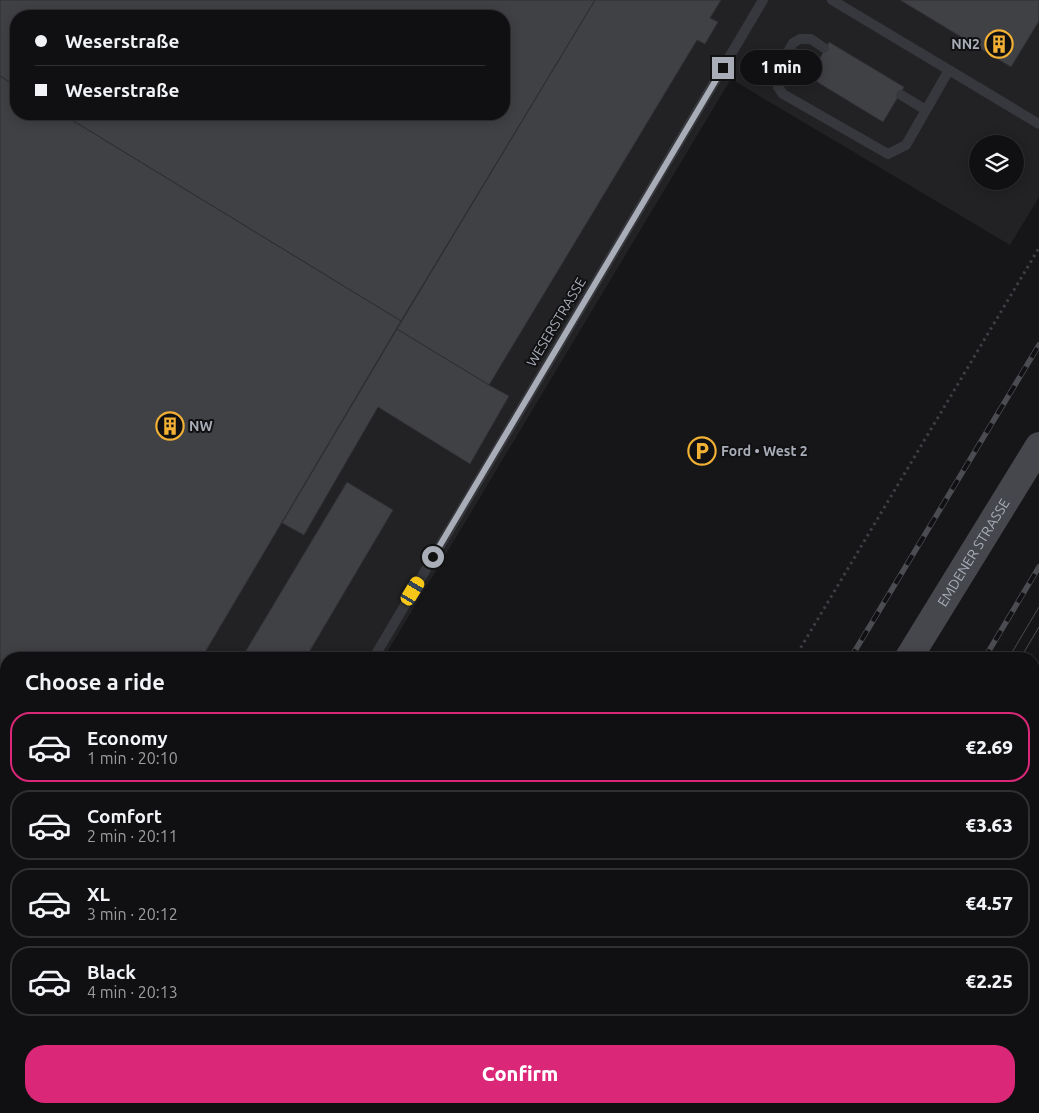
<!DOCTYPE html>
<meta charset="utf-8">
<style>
body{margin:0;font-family:Ubuntu,sans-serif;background:#19191b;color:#f1f3f6;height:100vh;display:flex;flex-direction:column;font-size:19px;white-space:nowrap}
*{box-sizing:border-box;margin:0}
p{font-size:16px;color:#9c9d9f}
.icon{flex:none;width:28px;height:28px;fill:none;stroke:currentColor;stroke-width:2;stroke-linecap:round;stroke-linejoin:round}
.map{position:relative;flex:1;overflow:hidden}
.sheet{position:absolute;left:0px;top:652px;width:1040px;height:461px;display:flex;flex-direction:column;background:#101012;border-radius:20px 20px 0 0;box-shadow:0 2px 12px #0003,0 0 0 1px #303032}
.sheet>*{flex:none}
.top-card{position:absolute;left:10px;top:10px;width:500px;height:110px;border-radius:20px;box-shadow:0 2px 12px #0003,0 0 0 1px #303032;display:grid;align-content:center;height:110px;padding:0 25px;background:#101012}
.buttons{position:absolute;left:969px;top:135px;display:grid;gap:10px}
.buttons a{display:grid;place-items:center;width:55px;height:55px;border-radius:50%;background:#101012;box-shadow:0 2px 12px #0003,0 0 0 1px #303032;font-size:25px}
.end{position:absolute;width:22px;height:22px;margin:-11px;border:6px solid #a8adb8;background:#111;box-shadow:0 0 0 2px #111}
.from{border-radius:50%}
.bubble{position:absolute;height:35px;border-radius:18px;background:#101012;box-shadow:0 2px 12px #0003,0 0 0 1px #303032;font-size:16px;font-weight:800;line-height:35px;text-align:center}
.car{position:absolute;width:15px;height:30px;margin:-15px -8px;border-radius:6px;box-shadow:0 0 4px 1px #0007;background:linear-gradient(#f5c518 24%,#345 0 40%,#f5c518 0 76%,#345 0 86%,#f5c518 0)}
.top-card b{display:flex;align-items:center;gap:18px;height:48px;font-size:19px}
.top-card b+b{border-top:1px solid #303032}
.top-card i{width:12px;height:12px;background:#f1f3f6}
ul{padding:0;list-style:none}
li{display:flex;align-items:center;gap:15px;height:70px;margin:0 10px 8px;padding:0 15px;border:2px solid #303032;border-radius:20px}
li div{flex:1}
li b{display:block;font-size:19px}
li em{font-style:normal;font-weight:800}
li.current{border-color:#db2777}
li>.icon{width:45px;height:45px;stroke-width:1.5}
h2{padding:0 25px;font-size:22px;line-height:60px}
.button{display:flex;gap:10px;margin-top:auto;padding:10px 25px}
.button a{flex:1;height:58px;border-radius:20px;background:#db2777;color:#fff;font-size:20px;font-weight:800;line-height:58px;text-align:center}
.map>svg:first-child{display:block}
.built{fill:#222225;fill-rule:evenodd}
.building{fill:#404145;stroke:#303034}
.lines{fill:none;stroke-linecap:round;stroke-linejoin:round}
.path{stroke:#3d3f44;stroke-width:3;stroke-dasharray:2.5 4;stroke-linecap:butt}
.lane{stroke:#37383d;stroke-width:10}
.secondary{stroke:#45474d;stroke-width:28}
.tram{stroke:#4a4c52;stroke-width:1}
.rail-casing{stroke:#4a4c52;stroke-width:5.5}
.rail{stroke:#111113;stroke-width:4;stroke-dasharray:11;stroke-linecap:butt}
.route{stroke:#a8adb8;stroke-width:6}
.labels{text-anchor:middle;stroke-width:4;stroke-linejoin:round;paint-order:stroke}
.poi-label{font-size:14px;font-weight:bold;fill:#a8adb8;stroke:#111113;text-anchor:start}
.street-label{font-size:14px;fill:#a8adb8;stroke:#111113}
</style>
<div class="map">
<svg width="1039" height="1113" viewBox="0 0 1039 1113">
<rect width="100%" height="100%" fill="#161618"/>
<!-- built -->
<path class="built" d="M0 0H1039V197L1010 245 731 79 383 659H6V1108H180L177 1113H0ZM16 16H504V114H16ZM978 144H1015V181H978Z
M1039 721V1041L1034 1045V730Z
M803 1108H943L935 1113H800Z"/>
<!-- building -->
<path class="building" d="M0 0H595L401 321 62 114H504V16H16V86L0 76Z
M595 0H721L710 18 718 22 705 44 697 40 489 385 397 329Z
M900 0H1039V21L1011 67Z
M829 42 904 87 883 122 809 77Z
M0 76 16 86V114H62L401 321 201 659H6V952L0 948Z
M397 329 489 385 509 396 470 464 378 407 304 535 282 523Z
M347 482 393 510 305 659H241Z
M195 1108H228L224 1113H191Z
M254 1108H289L298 1113H250Z"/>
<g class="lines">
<!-- path -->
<path class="path" d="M794 659 1039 248
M1034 674 1039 665
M523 1113 526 1108
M775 1113 779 1108"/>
<!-- lane -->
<path class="lane" d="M832 0 1039 124
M824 48 811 39H800L793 43 779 68 778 87 783 94 888 154 906 145 949 70
M901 95 926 110
M373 659 763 0
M0 1033 6 1037
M127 1108 140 1113
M337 1108 341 1110 343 1108
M104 1113 107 1108
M402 1113 405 1108
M445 1113 448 1108
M484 1113 487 1108"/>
<!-- secondary -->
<g class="secondary">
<path id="s1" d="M908 659 1039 446"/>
<path d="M630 1113 634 1108"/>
</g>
<!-- tram -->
<path class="tram" d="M1008 659 1039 607
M1020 659 1039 627
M735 1113 739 1108
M747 1113 750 1108"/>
<!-- rail casing -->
<g class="rail-casing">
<path id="rail" d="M850 659 1039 345
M984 659 1039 567
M575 1113 579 1108
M712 1113 716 1108"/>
</g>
<!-- rail -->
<use href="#rail" class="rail"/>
</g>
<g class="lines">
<!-- route -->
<path class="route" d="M433 557 723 68"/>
</g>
<!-- icons -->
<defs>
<g id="building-ring" transform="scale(1.4375)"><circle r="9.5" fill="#111113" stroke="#f2b134" stroke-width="1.5"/><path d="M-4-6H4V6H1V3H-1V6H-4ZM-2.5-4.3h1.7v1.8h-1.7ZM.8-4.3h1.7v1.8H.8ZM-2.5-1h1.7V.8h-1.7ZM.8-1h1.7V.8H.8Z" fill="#f2b134"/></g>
<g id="parking-ring" transform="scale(1.4375)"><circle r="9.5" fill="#111113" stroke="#f2b134" stroke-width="1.5"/><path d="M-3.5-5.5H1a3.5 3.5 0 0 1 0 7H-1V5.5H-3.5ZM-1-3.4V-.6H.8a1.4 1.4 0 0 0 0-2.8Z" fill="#f2b134"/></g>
</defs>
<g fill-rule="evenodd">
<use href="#building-ring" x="999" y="44"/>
<use href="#building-ring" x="170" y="426"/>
<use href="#parking-ring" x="702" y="451"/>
</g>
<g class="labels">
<!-- poi labels -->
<g class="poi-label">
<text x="980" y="49" text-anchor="end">NN2</text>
<text x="189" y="431">NW</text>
<text x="721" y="456">Ford • West 2</text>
</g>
<!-- street labels -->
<g class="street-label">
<text transform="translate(556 322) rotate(-59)" y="5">WESERSTRASSE</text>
<text dy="5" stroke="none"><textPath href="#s1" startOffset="125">EMDENER STRASSE</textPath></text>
</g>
</g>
</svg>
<div class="buttons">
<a><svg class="icon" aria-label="layers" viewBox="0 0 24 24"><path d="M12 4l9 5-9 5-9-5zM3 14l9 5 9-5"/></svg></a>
</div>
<i class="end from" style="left:433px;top:557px"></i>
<i class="end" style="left:723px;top:68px"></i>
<div class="bubble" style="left:740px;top:50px;width:82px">1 min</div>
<i class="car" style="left:413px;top:591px;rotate:31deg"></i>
<div class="top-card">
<b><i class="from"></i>Weserstraße</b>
<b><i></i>Weserstraße</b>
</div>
<section class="sheet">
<h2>Choose a ride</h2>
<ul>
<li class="current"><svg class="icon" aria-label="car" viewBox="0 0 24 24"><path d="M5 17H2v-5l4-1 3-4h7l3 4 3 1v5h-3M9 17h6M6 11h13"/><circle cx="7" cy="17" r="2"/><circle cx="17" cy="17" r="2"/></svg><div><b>Economy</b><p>1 min · 20:10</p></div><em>€2.69</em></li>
<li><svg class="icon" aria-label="car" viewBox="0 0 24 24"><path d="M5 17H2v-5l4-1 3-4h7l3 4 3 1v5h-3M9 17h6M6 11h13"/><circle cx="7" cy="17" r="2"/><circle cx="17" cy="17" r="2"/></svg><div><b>Comfort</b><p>2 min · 20:11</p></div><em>€3.63</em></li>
<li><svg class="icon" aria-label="car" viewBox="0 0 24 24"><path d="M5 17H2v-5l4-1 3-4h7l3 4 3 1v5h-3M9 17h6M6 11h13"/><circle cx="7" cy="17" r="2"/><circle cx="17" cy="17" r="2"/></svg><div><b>XL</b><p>3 min · 20:12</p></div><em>€4.57</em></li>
<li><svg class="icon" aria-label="car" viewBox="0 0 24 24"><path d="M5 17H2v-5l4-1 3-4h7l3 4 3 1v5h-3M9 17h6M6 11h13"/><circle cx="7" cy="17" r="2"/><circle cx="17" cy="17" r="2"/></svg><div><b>Black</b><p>4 min · 20:13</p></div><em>€2.25</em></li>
</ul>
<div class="button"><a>Confirm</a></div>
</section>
</div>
